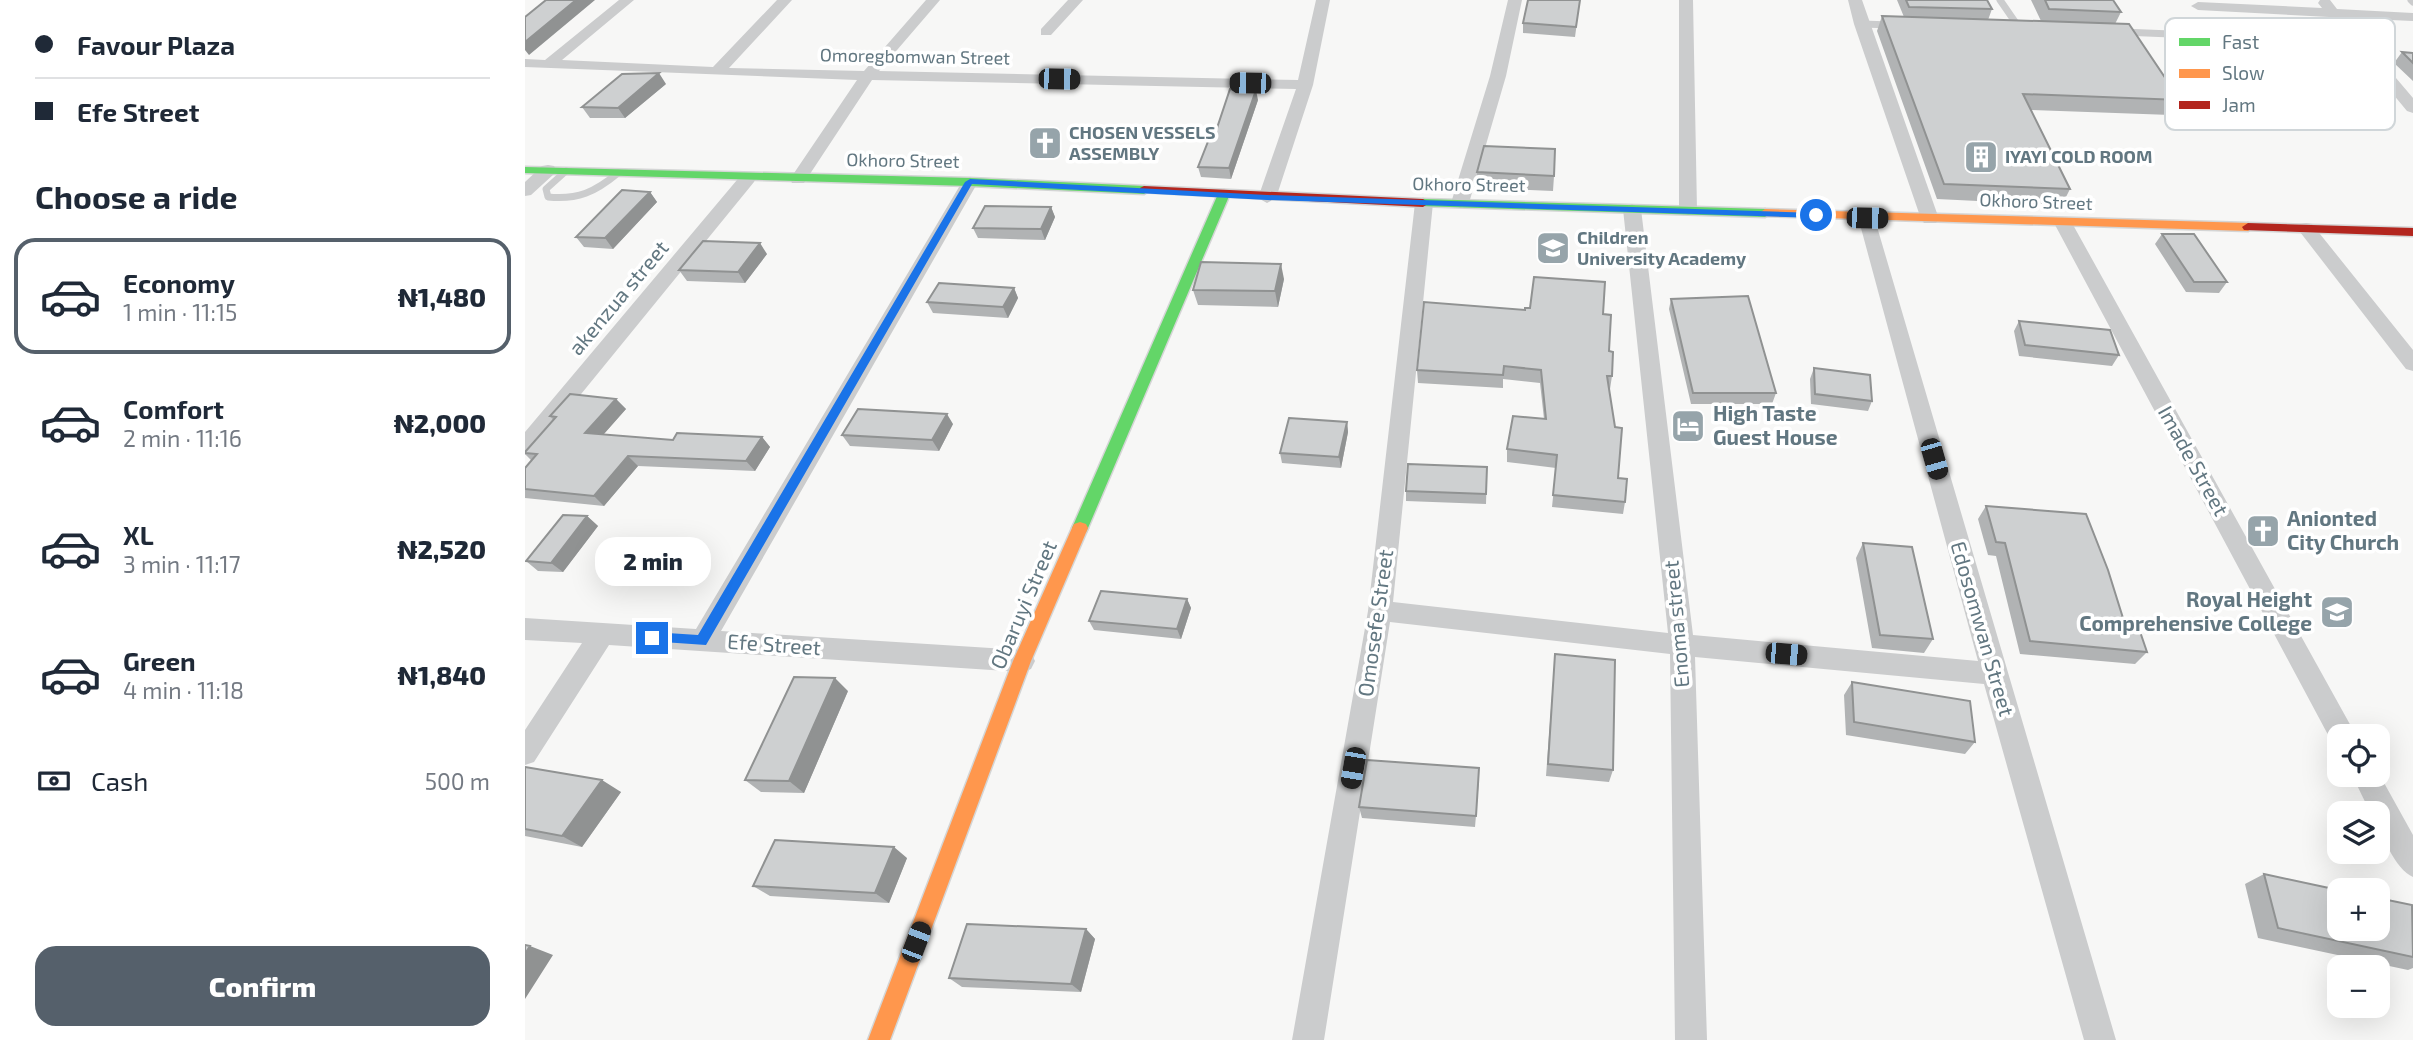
<!DOCTYPE html>
<meta charset="utf-8">
<style>
body{margin:0;font-family:"Exo 2",sans-serif;background:#f6f6f7;color:#1f2937;height:100vh;display:flex;flex-direction:column;font-size:26px;white-space:nowrap}
*{box-sizing:border-box;margin:0}
p{font-size:23px;color:#747a83}
.icon{flex:none;width:38px;height:38px;fill:none;stroke:currentColor;stroke-width:2;stroke-linecap:round;stroke-linejoin:round}
.map{position:relative;flex:1;overflow:hidden}
.drawer{display:flex;flex-direction:column;background:#fff;width:525px}
.drawer>*{flex:none}
.banner{display:grid;align-content:center;height:154px;padding:0 35px;background:#fff}
.fabs{position:absolute;left:1802px;top:724px;display:grid;gap:14px}
.fabs a{display:grid;place-items:center;width:63px;height:63px;border-radius:14px;background:#fff;box-shadow:0 7px 28px #0002;font-size:35px}
.end{position:absolute;width:32px;height:32px;margin:-16px;border:9px solid #1a73e8;background:#fff;box-shadow:0 0 0 4px #fff}
.from{border-radius:50%}
.bubble{position:absolute;height:49px;border-radius:21px;background:#fff;box-shadow:0 7px 28px #0002;font-size:23px;font-weight:800;line-height:49px;text-align:center}
.car{position:absolute;width:21px;height:42px;margin:-21px -10px;border-radius:9px;box-shadow:0 0 5px 2px #0007;background:linear-gradient(#222 24%,#8ab4d8 0 40%,#222 0 76%,#8ab4d8 0 86%,#222 0)}
.banner b{display:flex;align-items:center;gap:24px;height:66px;font-size:26px}
.banner b+b{border-top:2px solid #e0e1e3}
.banner i{width:18px;height:18px;background:#1f2937}
ul{padding:0;list-style:none}
li{display:flex;align-items:center;gap:21px;height:116px;margin:0 14px 10px;padding:0 21px;border:4px solid transparent;border-radius:21px}
li div{flex:1}
li b{display:block;font-size:26px}
li em{font-style:normal;font-weight:800}
li.on{border-color:#55606b}
li>.icon{width:63px;height:63px;stroke-width:1.5}
h2{padding:0 35px;font-size:32px;line-height:84px}
.pay{display:flex;align-items:center;gap:18px;height:77px;padding:0 35px;font-size:26px}
.pay p{margin-inline-start:auto}
.action{display:flex;gap:14px;margin-top:auto;padding:14px 35px}
.action a{flex:1;height:80px;border-radius:21px;background:#55606b;color:#fff;font-size:28px;font-weight:800;line-height:80px;text-align:center}
main{display:flex;flex:1;min-height:0}
.map>svg:first-child{display:block}
.lines{fill:none;stroke-linecap:round;stroke-linejoin:round}
.fast-casing{stroke:#d4d5d5;stroke-width:3}
.slow-casing{stroke:#d4d5d5;stroke-width:3}
.jam-casing{stroke:#d4d5d5;stroke-width:3}
.lane{stroke:#cbcccd;stroke-width:7}
.street{fill:#cbcccd;fill-rule:evenodd}
.fast{fill:#63d668;fill-rule:evenodd}
.slow{fill:#ff974d;fill-rule:evenodd}
.jam{fill:#b3261e;fill-rule:evenodd}
.wall{fill:#b1b3b4}
.shaded-wall{fill:#909292}
.building{fill:#ced0d1;stroke:#909292;stroke-width:2}
.route{fill:#1a73e8}
.labels{text-anchor:middle;stroke-width:7;stroke-linejoin:round;paint-order:stroke}
.far-street-label{font-size:18px;fill:#627781;stroke:#fff}
.far-poi-label{font-size:18px;font-weight:bold;fill:#627781;stroke:#fff;text-anchor:start}
.street-label{font-size:21px;fill:#627781;stroke:#fff}
.poi-label{font-size:21px;font-weight:bold;fill:#627781;stroke:#fff;text-anchor:start}
.key{fill:#fff;stroke:#d0d6d9;stroke-width:2}
.key-label{font-size:19px;fill:#627781}
</style>
<main>
<section class="drawer">
<div class="banner">
<b><i class="from"></i>Favour Plaza</b>
<b><i></i>Efe Street</b>
</div>
<h2>Choose a ride</h2>
<ul>
<li class="on"><svg class="icon" aria-label="car" viewBox="0 0 24 24"><path d="M5 17H2v-5l4-1 3-4h7l3 4 3 1v5h-3M9 17h6M6 11h13"/><circle cx="7" cy="17" r="2"/><circle cx="17" cy="17" r="2"/></svg><div><b>Economy</b><p>1 min · 11:15</p></div><em>₦1,480</em></li>
<li><svg class="icon" aria-label="car" viewBox="0 0 24 24"><path d="M5 17H2v-5l4-1 3-4h7l3 4 3 1v5h-3M9 17h6M6 11h13"/><circle cx="7" cy="17" r="2"/><circle cx="17" cy="17" r="2"/></svg><div><b>Comfort</b><p>2 min · 11:16</p></div><em>₦2,000</em></li>
<li><svg class="icon" aria-label="car" viewBox="0 0 24 24"><path d="M5 17H2v-5l4-1 3-4h7l3 4 3 1v5h-3M9 17h6M6 11h13"/><circle cx="7" cy="17" r="2"/><circle cx="17" cy="17" r="2"/></svg><div><b>XL</b><p>3 min · 11:17</p></div><em>₦2,520</em></li>
<li><svg class="icon" aria-label="car" viewBox="0 0 24 24"><path d="M5 17H2v-5l4-1 3-4h7l3 4 3 1v5h-3M9 17h6M6 11h13"/><circle cx="7" cy="17" r="2"/><circle cx="17" cy="17" r="2"/></svg><div><b>Green</b><p>4 min · 11:18</p></div><em>₦1,840</em></li>
</ul>
<div class="pay"><svg class="icon" aria-label="cash" viewBox="0 0 24 24"><path d="M3 7h18v10H3z"/><circle cx="12" cy="12" r="2"/></svg>Cash<p>500 m</p></div>
<div class="action"><a>Confirm</a></div>
</section>
<div class="map">
<svg width="1888" height="1040" viewBox="0 0 1888 1040">
<rect width="100%" height="100%" fill="#f7f7f6"/>
<g class="lines">
<!-- fast casing -->
<g class="fast-casing">
<path id="fast" d="M0 167 445 178 619 186 625 190 619 194 445 186 0 173Z
M699 190 705 194 563 528 561 532H549L547 528 693 194Z
M898 199 1240 209 1246 213 1240 217 894 206 892 203Z"/>
</g>
<!-- slow casing -->
<g class="slow-casing">
<path id="slow" d="M1240 209 1723 223 1729 227 1723 231 1236 216 1234 213Z
M555 522 561 524 563 528 506 661 365 1040H343L488 661 547 528 549 524Z"/>
</g>
<!-- jam casing -->
<g class="jam-casing">
<path id="jam" d="M619 186 898 199 904 203 898 207 615 192V188Z
M1723 223 1888 228V236L1719 230 1717 227Z"/>
</g>
<!-- lane -->
<path class="lane" d="M1475 0 1495 29
M1886 0 1888 2
M1336 24 1368 25
M1597 32 1744 38
M41 171 21 189 23 197C53 200 70 192 93 173"/>
<!-- street -->
<path class="street" d="M94 0H109L37 60 188 67 252 0H267L204 68 339 71 401 0H415L354 71 773 80 791 0H805L788 85 751 198 742 203 733 198 771 89 347 80 279 183H267L265 179 332 80 0 67V59L20 60Z
M543 0H558L526 35H516V29Z
M983 0H997L981 76 944 203 935 208 926 203 965 76Z
M1154 0H1168L1172 210 1163 215 1154 210Z
M1323 0H1337L1414 219 1411 223H1399L1396 219 1329 24Z
M1795 0H1805L1812 9 1888 13V21L1820 18 1888 98V113L1882 111 1804 17 1673 10 1666 6 1673 2 1797 8 1793 3Z
M23 165 29 166 31 170 29 174 6 195 0 196V182L17 166Z
M223 173 229 174 231 178 229 182 8 453 0 455V432L217 174Z
M445 177 453 182 196 631 497 650 506 653 510 661 506 669 497 672 84 645 9 762 0 765V730L57 643 0 640V618L171 629 437 182Z
M899 198 908 203 868 602 1143 633 1098 209 1107 204 1116 209 1168 635 1453 661 1333 217 1336 213H1348L1591 1040H1559L1459 684 1170 657 1182 1040H1150L1145 654 865 622 799 1040H767L843 611 890 203Z
M1538 218 1547 223 1827 728 1831 737H1815V748L1809 746 1529 223Z
M1781 223 1787 224 1888 350V371L1881 369 1775 232 1772 228 1775 224Z
M1853 772 1888 835V877C1871 870 1853 832 1853 814H1846L1827 775H1853Z"/>
<!-- fast -->
<use href="#fast" class="fast"/>
<!-- slow -->
<use href="#slow" class="slow"/>
<!-- jam -->
<use href="#jam" class="jam"/>
</g>
<!-- wall -->
<path class="wall" d="M1003 0H1055L1050 37 998 33V23Z
M1372 0H1462L1467 9 1463 20 1516 21 1506 0H1588L1596 12 1590 24 1655 100 1646 115 1506 110 1545 189 1537 205 1412 199 1352 31 1357 16 1379 17Z
M1877 52 1888 53V81L1869 63Z
M141 84 100 118H65L57 107Z
M733 100 706 179 676 177 673 167 690 134Z
M952 172 1029 176 1028 191 952 188Z
M125 192 132 202 88 249 59 247 51 237Z
M526 207 530 217 520 240 453 238 448 228Z
M1637 234 1702 282 1694 293 1661 292 1630 244Z
M242 254 220 283 162 281 154 270Z
M759 279 753 307 673 305 668 290Z
M489 288 493 298 483 318 408 313 402 302Z
M1146 299 1251 393 1247 404H1166L1144 309Z
M1000 310 1078 314 1087 376 1085 389H1084L1093 478 1100 502 1098 514 1027 507 1031 468 982 462V449L1019 419 1015 383 978 379V388L893 383 892 370Z
M1494 321 1594 355 1587 366 1494 356 1489 331Z
M1289 368 1347 401 1343 411 1286 404 1285 379Z
M91 399 101 409 78 435 148 440 237 437 245 447 230 471 113 466 79 506 0 498V468L7 461 0 454V452L28 420 25 416Z
M822 422 823 432 816 468 757 463 755 453Z
M428 424 414 451 325 446 317 435Z
M962 467 961 504 881 501V491Z
M1461 506 1598 618 1622 652 1610 664 1495 654 1471 556 1463 555 1453 519Z
M62 516 73 526 38 572 13 571 1 561Z
M1338 543 1408 639 1399 653 1347 648 1331 558Z
M662 599 666 608 656 639 569 630 564 621Z
M1030 654 1088 770 1084 782 1021 776Z
M1327 682 1450 742 1440 754 1321 735 1319 695Z
M323 691 279 793 236 792 220 780Z
M0 767 96 792 57 847 0 836Z
M954 780 950 827 837 818 834 807Z
M382 858 364 903 245 896 228 886Z
M1739 874 1888 907V968L1883 970 1733 938 1720 884Z
M561 929 570 939 556 992 437 987 424 978Z"/>
<!-- shaded-wall -->
<path class="shaded-wall" d="M51 0H70L4 55 0 50V42Z
M134 73 141 84 100 118 93 108Z
M731 90 733 100 706 179 704 168Z
M125 192 132 202 88 249 80 238Z
M526 207 530 217 520 240 516 229Z
M235 243 242 254 220 283 213 272Z
M756 264 759 279 753 307 750 291Z
M489 288 493 298 483 318 478 307Z
M91 399 101 409 70 444 60 433Z
M422 414 428 424 414 451 407 440Z
M822 422 823 432 816 468 814 457Z
M237 437 245 447 230 471 221 461Z
M103 456 113 466 79 506 69 496Z
M62 516 73 526 38 572 26 563Z
M662 599 666 608 656 639 652 629Z
M310 678 323 691 279 793 264 781Z
M77 780 96 792 57 847 37 836Z
M369 847 382 858 364 903 350 893Z
M561 929 570 939 556 992 546 984Z
M5 946 28 955 0 999V954Z"/>
<!-- building -->
<path class="building" d="M21 0H51L0 42V17Z
M1003 0H1055L1051 27 998 23Z
M1381 0H1462L1467 9 1384 7Z
M1520 0H1588L1596 12 1524 9Z
M1357 16 1604 24 1655 100 1498 94 1545 189 1419 184Z
M1877 52 1888 53V63Z
M134 73 93 108 57 107 97 74Z
M705 89 731 90 704 168 673 167 686 134H690Z
M959 146 1030 149 1029 176 952 172Z
M97 190 125 192 80 238 51 237Z
M460 206 526 207 516 229 448 228Z
M1637 234H1669L1702 282H1669Z
M178 241 235 243 213 272 154 270Z
M676 262 756 264 750 291 668 290Z
M1009 277 1080 282 1078 314 1086 315 1084 351 1088 352 1087 376H1082L1090 427 1097 428 1093 478 1102 479 1100 502 1028 495 1032 455 982 449 988 416 1021 419 1016 370 979 366 978 375 892 370 899 302 1000 310V308H1005Z
M414 283 489 288 478 307 402 302Z
M1223 296 1251 393H1168L1146 299Z
M1494 321 1585 330 1594 355 1500 345Z
M1289 368 1345 375 1347 401 1290 394Z
M45 394 91 399 60 433 148 440 152 433 237 437 221 461 103 456 69 496 0 489V468L12 454 0 453V452L31 417 25 416Z
M333 409 422 414 407 440 317 435Z
M764 418 822 422 814 457 755 453Z
M883 464 962 467 961 494 881 491Z
M1461 506 1561 514 1583 570 1598 618 1611 620 1622 652 1505 641 1480 543 1471 542Z
M38 515 62 516 26 563 1 561Z
M1338 543 1387 547 1408 639 1355 635Z
M576 591 662 599 652 629 564 621Z
M1030 654 1090 660 1088 770 1023 764Z
M269 677 310 678 264 781 220 780Z
M1327 682 1445 701 1450 742 1329 722Z
M842 760 954 768 951 816 834 807Z
M0 767 77 780 37 836 0 829Z
M250 840 369 847 350 893 228 886Z
M1739 874 1818 891H1815V929H1853V898L1887 905 1888 957 1753 928Z
M442 924 561 929 546 984 424 978Z
M0 945 5 946 0 954Z"/>
<!-- route -->
<path class="route" d="M445 179 742 195 1291 213 1296 215 1291 218 742 200 447 184 181 645 123 641V634L127 632 173 635 440 182Z"/>
<!-- icons -->
<defs>
<g id="church-square" transform="scale(1.75)"><rect x="-9" y="-9" width="18" height="18" rx="4" fill="#96a4aa" stroke="#fff"/><path d="M-1.2-6h2.4v3.5h3.3v2.4h-3.3V6h-2.4V-.1h-3.3v-2.4h3.3Z" fill="#fff"/></g>
<g id="building-square" transform="scale(1.75)"><rect x="-9" y="-9" width="18" height="18" rx="4" fill="#96a4aa" stroke="#fff"/><path d="M-4-6H4V6H1V3H-1V6H-4ZM-2.5-4.3h1.7v1.8h-1.7ZM.8-4.3h1.7v1.8H.8ZM-2.5-1h1.7V.8h-1.7ZM.8-1h1.7V.8H.8Z" fill="#fff"/></g>
<g id="school-square" transform="scale(1.75)"><rect x="-9" y="-9" width="18" height="18" rx="4" fill="#96a4aa" stroke="#fff"/><path d="M0-5L7-2L0 1L-7-2ZM-4 1L0 2.5L4 1V4Q0 6-4 4Z" fill="#fff"/></g>
<g id="hotel-square" transform="scale(1.75)"><rect x="-9" y="-9" width="18" height="18" rx="4" fill="#96a4aa" stroke="#fff"/><path d="M-6-4.5h1.5V1H6V5H4.5V3h-9V5H-6ZM-4 0a1.8 1.8 0 1 1 3.6 0ZM.5 0V-2.5h3Q6-2.5 6 0Z" fill="#fff"/></g>
</defs>
<g fill-rule="evenodd">
<use href="#church-square" x="520" y="143"/>
<use href="#building-square" x="1456" y="157"/>
<use href="#school-square" x="1028" y="248"/>
<use href="#hotel-square" x="1163" y="426"/>
<use href="#church-square" x="1738" y="531"/>
<use href="#school-square" x="1812" y="612"/>
</g>
<g class="labels">
<!-- far-street labels -->
<g class="far-street-label">
<text transform="translate(390 57) rotate(1)" y="6">Omoregbomwan Street</text>
<text transform="translate(378 161) rotate(1)" y="6">Okhoro Street</text>
<text transform="translate(944 185) rotate(1)" y="6">Okhoro Street</text>
<text transform="translate(1511 202) rotate(2)" y="6">Okhoro Street</text>
</g>
<!-- far-poi labels -->
<g class="far-poi-label">
<text x="544" y="139">CHOSEN VESSELS<tspan x="544" dy="21">ASSEMBLY</tspan></text>
<text x="1480" y="163">IYAYI COLD ROOM</text>
<text x="1052" y="244">Children<tspan x="1052" dy="21">University Academy</tspan></text>
</g>
<!-- street labels -->
<g class="street-label">
<text transform="translate(94 298) rotate(-50)" y="7">akenzua street</text>
<text transform="translate(1668 461) rotate(61)" y="7">Imade Street</text>
<text transform="translate(499 605) rotate(-67)" y="7">Obaruyi Street</text>
<text transform="translate(851 623) rotate(-82)" y="7">Omosefe Street</text>
<text transform="translate(1152 624) rotate(-95)" y="7">Enoma street</text>
<text transform="translate(1457 629) rotate(74)" y="7">Edosomwan Street</text>
<text transform="translate(249 645) rotate(4)" y="7">Efe Street</text>
</g>
<!-- poi labels -->
<g class="poi-label">
<text x="1188" y="421">High Taste<tspan x="1188" dy="24">Guest House</tspan></text>
<text x="1762" y="526">Anionted<tspan x="1762" dy="24">City Church</tspan></text>
<text x="1787" y="607" text-anchor="end">Royal Height<tspan x="1787" dy="24">Comprehensive College</tspan></text>
</g>
</g>
<!-- legend -->
<rect x="1640" y="18" width="230" height="112" rx="10" class="key"/>
<rect x="1654" y="38" width="31" height="8" fill="#63d668"/>
<rect x="1654" y="69" width="31" height="9" fill="#ff974d"/>
<rect x="1654" y="101" width="31" height="8" fill="#b3261e"/>
<g class="key-label">
<text x="1697" y="49">Fast</text>
<text x="1697" y="80">Slow</text>
<text x="1697" y="112">Jam</text>
</g>
</svg>
<div class="fabs">
<a><svg class="icon" aria-label="locate" viewBox="0 0 24 24"><circle cx="12" cy="12" r="6"/><path d="M12 2v4M12 18v4M2 12h4M18 12h4"/></svg></a>
<a><svg class="icon" aria-label="layers" viewBox="0 0 24 24"><path d="M12 4l9 5-9 5-9-5zM3 14l9 5 9-5"/></svg></a>
<a>+</a>
<a>−</a>
</div>
<i class="end from" style="left:1291px;top:215px"></i>
<i class="end" style="left:127px;top:638px"></i>
<div class="bubble" style="left:70px;top:537px;width:116px">2 min</div>
<i class="car" style="left:534px;top:79px;rotate:91deg"></i>
<i class="car" style="left:725px;top:83px;rotate:271deg"></i>
<i class="car" style="left:1342px;top:218px;rotate:91deg"></i>
<i class="car" style="left:1409px;top:459px;rotate:164deg"></i>
<i class="car" style="left:1261px;top:654px;rotate:95deg"></i>
<i class="car" style="left:828px;top:768px;rotate:190deg"></i>
<i class="car" style="left:391px;top:942px;rotate:21deg"></i>
</div>
</main>
